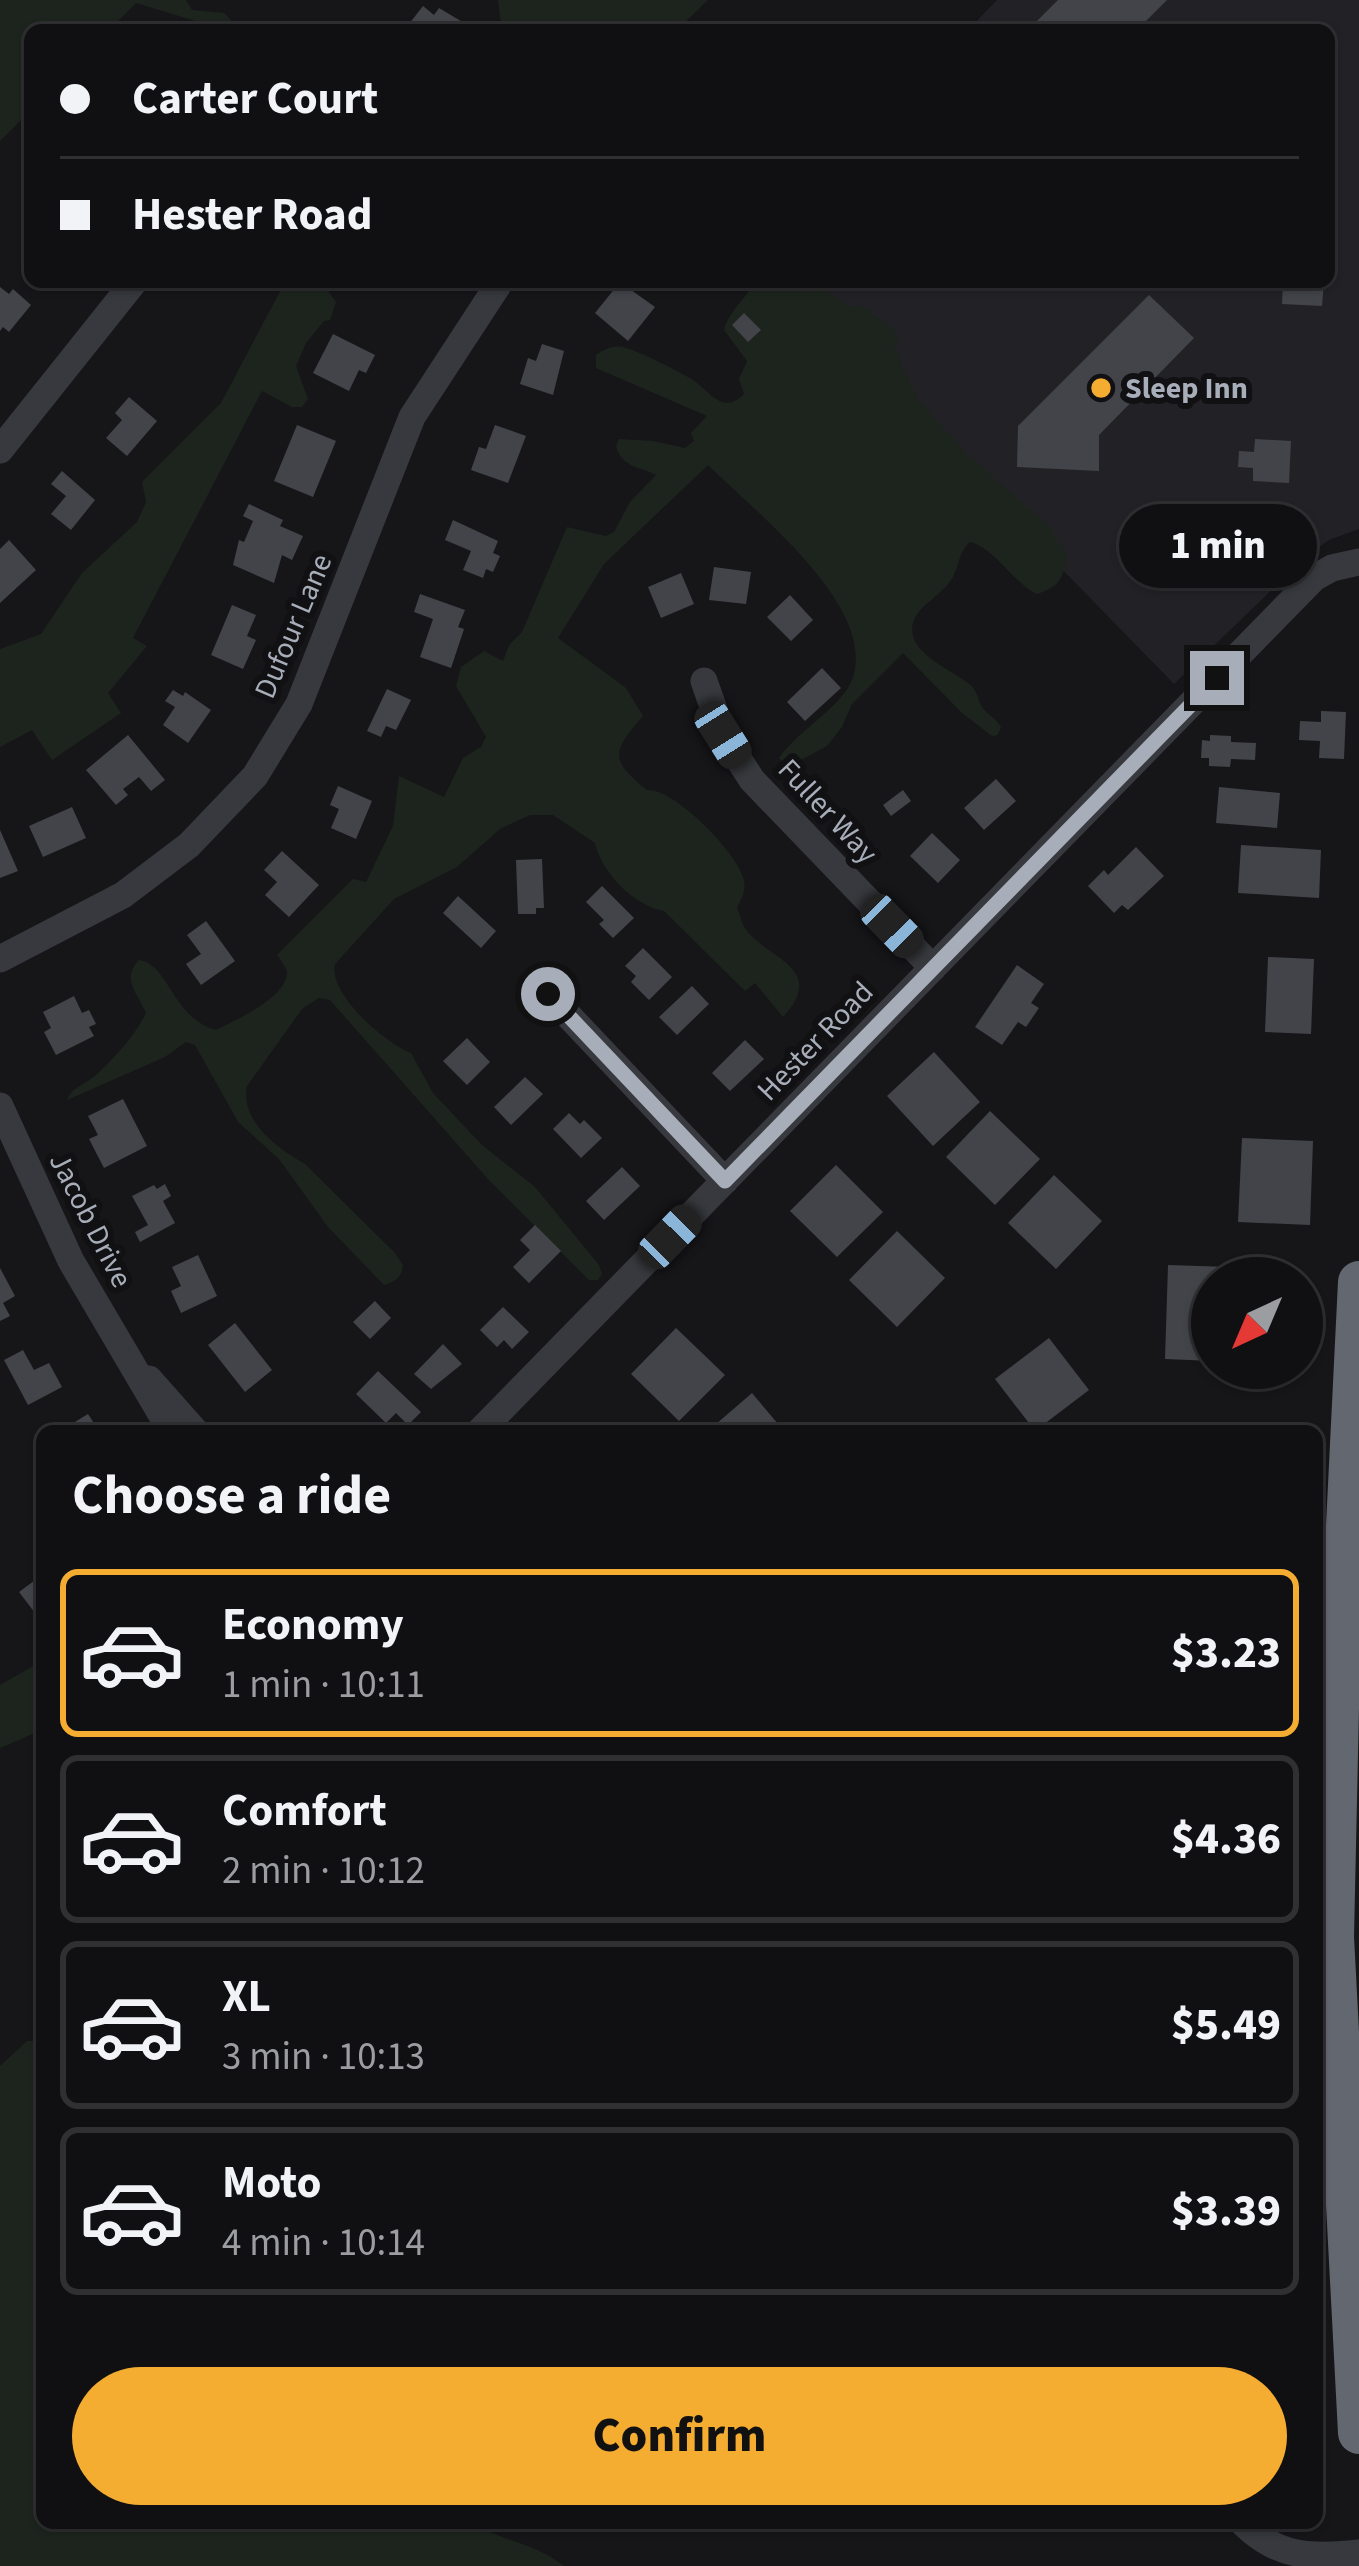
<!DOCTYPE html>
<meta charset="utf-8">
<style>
body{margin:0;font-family:"Source Sans 3",sans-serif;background:#1e1e21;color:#f1f3f6;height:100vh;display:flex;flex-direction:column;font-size:45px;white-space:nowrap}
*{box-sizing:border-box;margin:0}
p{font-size:39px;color:#9c9da0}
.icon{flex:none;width:66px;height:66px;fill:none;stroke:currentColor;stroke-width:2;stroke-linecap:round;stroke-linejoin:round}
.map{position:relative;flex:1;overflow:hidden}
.sheet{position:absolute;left:36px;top:1425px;width:1287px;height:1104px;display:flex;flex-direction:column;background:#101013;border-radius:18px;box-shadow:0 3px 9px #0004,0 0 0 3px #303033}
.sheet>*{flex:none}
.banner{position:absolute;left:24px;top:24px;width:1311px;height:264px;border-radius:18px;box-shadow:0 3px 9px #0004,0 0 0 3px #303033;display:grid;align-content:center;height:264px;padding:0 36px;background:#101013}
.needle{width:78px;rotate:224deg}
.fabs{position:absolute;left:1191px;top:1257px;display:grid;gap:24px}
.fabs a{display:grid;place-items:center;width:132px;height:132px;border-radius:50%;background:#101013;box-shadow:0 3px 9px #0004,0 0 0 3px #303033;font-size:60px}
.end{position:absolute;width:54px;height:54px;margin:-27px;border:15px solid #a8aeb9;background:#111;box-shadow:0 0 0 6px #111}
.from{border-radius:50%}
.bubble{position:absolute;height:84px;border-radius:42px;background:#101013;box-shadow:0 3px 9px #0004,0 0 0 3px #303033;font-size:39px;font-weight:800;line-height:84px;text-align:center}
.car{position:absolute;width:36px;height:72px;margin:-36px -18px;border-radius:15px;box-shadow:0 0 9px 3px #0007;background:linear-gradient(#222 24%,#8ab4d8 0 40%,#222 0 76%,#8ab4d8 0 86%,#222 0)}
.banner b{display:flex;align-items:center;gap:42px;height:114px;font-size:45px}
.banner b+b{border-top:3px solid #303033}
.banner i{width:30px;height:30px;background:#f1f3f6}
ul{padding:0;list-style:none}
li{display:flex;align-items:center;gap:36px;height:168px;margin:0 24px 18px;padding:0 12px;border:6px solid #303033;border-radius:18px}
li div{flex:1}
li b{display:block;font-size:45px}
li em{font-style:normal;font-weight:800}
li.current{border-color:#f5ad31}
li>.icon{width:108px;height:108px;stroke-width:1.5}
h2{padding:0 36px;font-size:54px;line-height:144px}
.action{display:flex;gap:24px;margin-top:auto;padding:24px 36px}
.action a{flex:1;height:138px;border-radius:72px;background:#f5ad31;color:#111;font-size:48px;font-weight:800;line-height:138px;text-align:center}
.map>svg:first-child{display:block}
.built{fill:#222226}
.green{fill:#1c241d}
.building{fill:#424449}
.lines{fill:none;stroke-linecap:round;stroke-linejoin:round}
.minor{stroke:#37393e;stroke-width:27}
.highway{stroke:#63676f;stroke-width:42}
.route{stroke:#a8aeb9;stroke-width:15}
.poi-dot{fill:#f5ad31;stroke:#111114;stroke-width:4.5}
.labels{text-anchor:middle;stroke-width:12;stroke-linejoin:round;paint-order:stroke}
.poi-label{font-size:30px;font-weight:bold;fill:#a8aeb9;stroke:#111114;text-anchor:start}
.street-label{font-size:30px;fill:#a8aeb9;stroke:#111114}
</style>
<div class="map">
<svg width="1359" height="2566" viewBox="0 0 1359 2566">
<rect width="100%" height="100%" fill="#161619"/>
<!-- built -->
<path class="built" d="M997 0H1359V529L1329 540 1309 554 1174 684 782 282H1329V30H968Z"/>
<!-- green -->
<path class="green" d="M0 0H186L192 10 224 13 231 20V27L225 30 136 3 109 30H30V111L0 141Z
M498 0H708L677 30H506L501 24Z
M285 282H322L336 302 330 320 324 321 306 343 296 366 308 399 302 407H292L262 391 133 638 147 646 108 693 121 713 52 760 32 730 0 747V649L41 634 82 573 137 522 146 502 142 482 221 403Z
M754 282H801L812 292 822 289 851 308 861 305 894 330 898 337 895 350 919 401 968 455 1049 526 1067 556C1063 579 1059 587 1037 594 1012 582 996 549 970 542 957 553 960 569 949 583 940 595 924 603 916 616 897 649 951 669 968 683 978 690 977 698 982 707 988 715 996 718 1001 727L998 735 992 736 962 713 903 653 852 704 842 727 827 746 788 767 779 758C797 731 844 706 853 677 876 605 755 512 708 465L604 564 558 638 626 688 643 716C613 751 608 759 647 790 674 788 738 853 744 880 746 891 742 898 737 908 740 914 741 921 744 927 765 959 829 967 783 1017L755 983 745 991 664 911C634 906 601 872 595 843L553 815H530L500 829 457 867 394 899 335 964C328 994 385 1043 411 1053L433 1093 482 1145 535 1187 599 1265 602 1274 598 1280H589L488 1179 330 1000 319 998 302 1009 247 1086C240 1121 278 1149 305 1164L394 1252 403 1265C402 1277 395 1282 384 1285L328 1227 279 1159 238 1122 195 1045 186 1042 165 1057 67 1100C73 1086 85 1085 96 1075 116 1056 134 1037 146 1013 137 992 121 979 139 960 169 964 172 1018 216 1030 236 1020 286 998 287 973 287 968 280 959 277 955L353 879 366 882 393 826 399 776 444 797 463 758 481 747 486 737 456 686 461 667 484 651 503 661 509 645 522 632 567 527 606 536 614 532 630 502 656 475C639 466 622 468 616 446L619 439 653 441 685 448 694 441 691 433 707 416 596 368V355C605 349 612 345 623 347 639 351 683 373 696 382 712 395 724 414 744 394L739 379 747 361 724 330C729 311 745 300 754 282Z
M42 1661V1730L0 1748V1685Z
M27 2041H42V2523H472C506 2543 531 2541 564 2566H0V2066Z"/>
<!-- building -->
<path class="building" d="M1058 0H1167L1137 30H1028Z
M423 6 434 15 439 8 476 30H416L409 24Z
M1329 126 1337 127 1332 187H1329Z
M620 282 655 307 628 341 595 313Z
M1283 282H1324L1322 306 1282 304Z
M0 287 9 294 13 289 31 305 9 332 3 327 0 331Z
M1149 295 1194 338 1099 435V471L1017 467 1018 426Z
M744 313 761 330 748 342 732 325Z
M333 334 375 355 366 373 359 370 349 391 313 373Z
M542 344 564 351 553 395 520 384 528 358 536 361Z
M129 397 157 421 127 456 106 438 122 420 115 413Z
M297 425 336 441 313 497 274 481Z
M495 425 526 436 508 483 471 470 479 447 486 449Z
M1255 439 1291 441 1289 483 1253 481V468L1238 467 1239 451 1254 452Z
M62 471 95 500 71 530 51 514 66 496 51 484Z
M249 504 283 520 280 526 303 536 292 560 282 555 274 583 233 565 239 540 244 542 253 521 243 516Z
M453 520 498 541 493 553 500 556 493 572 486 569 483 578 463 570 471 551 445 540Z
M9 540 36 570 0 603V549Z
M714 567 751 572 746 604 709 600Z
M681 573 694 604 661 618 648 587Z
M420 594 465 610 458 627 464 629 451 668 420 657 433 619 414 612Z
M790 595 813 620 791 641 767 617Z
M232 605 256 615 247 636 256 640 243 669 211 655Z
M822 668 841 688 805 721 787 702Z
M387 689 411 700 396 730 386 726 381 737 367 731Z
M173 690 183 696 185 692 211 710 188 743 163 725 175 707 165 701Z
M1321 711 1346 712 1344 759 1319 758 1320 741 1299 740 1300 721 1321 722Z
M128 735 165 780 151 791 139 777 123 789 128 795 116 805 86 770Z
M1210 735 1231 736V742L1256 743 1255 760 1231 759 1230 767 1209 766V758H1201L1202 740 1210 741Z
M996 779 1016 801 984 830 964 808Z
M338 786 372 801 356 839 331 828 339 809 330 805Z
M1219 787 1280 793 1277 828 1216 823Z
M903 790 911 801 891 816 883 805Z
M72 807 86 838 43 857 29 826Z
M0 830 18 871 0 878Z
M932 833 960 860 938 883 910 856Z
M1241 845 1321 850 1319 898 1238 893Z
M1136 847 1164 876 1128 910 1122 905 1114 913 1088 886 1104 870 1108 875Z
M282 851 319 885 289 917 265 895 277 882 264 870Z
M542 859 544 908H536V914H518L516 860Z
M602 886 634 918 613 938 599 924 604 920 586 902Z
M458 896 496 931 481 948 443 913Z
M206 921 235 961 201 985 186 964 201 954 187 935Z
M643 948 672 977 649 1000 631 982 636 976 625 966Z
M1268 957 1314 959 1311 1034 1265 1032Z
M1017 965 1044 984 1031 1003 1039 1008 1026 1027 1018 1022 1002 1045 975 1027Z
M692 986 709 1004 677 1035 659 1017Z
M74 996 82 1013 89 1010 96 1024 89 1027 94 1036 56 1055 44 1032 51 1028 43 1012Z
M467 1038 490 1062 467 1085 443 1061Z
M745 1040 764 1059 730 1091 712 1073Z
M934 1052 980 1102 933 1146 887 1096Z
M525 1077 543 1094 511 1125 494 1107Z
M123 1099 147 1146 104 1168 89 1139 98 1135 88 1116Z
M990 1111 1040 1159 995 1205 946 1157Z
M569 1113 580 1124 584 1120 602 1138 581 1158 553 1129Z
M1242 1138 1313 1141 1310 1225 1238 1222Z
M836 1165 883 1212 837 1257 790 1211Z
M622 1167 640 1186 604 1220 586 1201Z
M1054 1175 1102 1221 1056 1269 1008 1223Z
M165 1184 171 1196 163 1201 175 1223 140 1242 135 1232 148 1225 132 1196 154 1185 157 1189Z
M535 1225 561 1251 529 1283 513 1267 530 1250 520 1240Z
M897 1231 945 1278 897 1327 849 1280Z
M198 1255 217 1296 181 1313 171 1291 181 1286 172 1267Z
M1168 1265 1230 1267V1278H1212V1361L1165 1359Z
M0 1268 15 1296 3 1303 10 1316 0 1321Z
M375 1301 391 1318 370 1339 353 1322Z
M503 1307 529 1332 512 1349 504 1340 497 1347 480 1330Z
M235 1323 272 1370 245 1392 208 1345Z
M676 1328 725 1375 679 1421 631 1374Z
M1049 1338 1089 1390 1035 1431 995 1379Z
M443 1344 462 1364 431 1389 414 1374Z
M23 1350 34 1370 49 1363 62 1387 28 1405 4 1360Z
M378 1371 421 1412 408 1425 396 1413 386 1423 356 1394Z
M752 1393 784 1431H708Z
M88 1414 99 1431H60Z
M42 1575V1608L35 1613 19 1592Z"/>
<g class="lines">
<!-- minor -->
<path class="minor" d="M0 450 134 282
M704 681 723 735 752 780 933 968
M0 959 123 895 189 845 255 776 299 704 412 417 500 282
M548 994 725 1181
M0 1106 71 1261 171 1431
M149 1379 195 1431
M480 1431 1314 578 1332 568 1359 562
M1243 2523C1278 2558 1312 2558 1359 2553"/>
<!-- highway -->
<path class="highway" d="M1359 1282 1338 1708 1333 1937 1359 2433"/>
</g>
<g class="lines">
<!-- route -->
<path class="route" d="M548 994 725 1181 1217 678"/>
</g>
<!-- markers -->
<circle class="poi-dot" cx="1101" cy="388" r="12"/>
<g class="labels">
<!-- poi labels -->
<g class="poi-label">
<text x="1125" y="398">Sleep Inn</text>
</g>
<!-- street labels -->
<g class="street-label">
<text transform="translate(293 626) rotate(-67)" y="10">Dufour Lane</text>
<text transform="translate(828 811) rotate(47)" y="10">Fuller Way</text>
<text transform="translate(815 1041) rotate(-46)" y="10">Hester Road</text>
<text transform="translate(91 1220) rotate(63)" y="10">Jacob Drive</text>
</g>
</g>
</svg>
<div class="fabs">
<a><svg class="needle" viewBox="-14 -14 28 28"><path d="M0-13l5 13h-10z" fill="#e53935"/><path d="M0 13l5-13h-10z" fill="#9c9da0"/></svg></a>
</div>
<i class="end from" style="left:548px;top:994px"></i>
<i class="end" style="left:1217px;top:678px"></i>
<div class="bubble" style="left:1119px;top:504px;width:198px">1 min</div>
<i class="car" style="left:723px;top:735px;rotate:148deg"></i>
<i class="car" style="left:892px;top:926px;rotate:136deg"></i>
<i class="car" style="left:670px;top:1237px;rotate:44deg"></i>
<div class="banner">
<b><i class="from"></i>Carter Court</b>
<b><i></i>Hester Road</b>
</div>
<section class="sheet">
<h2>Choose a ride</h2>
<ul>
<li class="current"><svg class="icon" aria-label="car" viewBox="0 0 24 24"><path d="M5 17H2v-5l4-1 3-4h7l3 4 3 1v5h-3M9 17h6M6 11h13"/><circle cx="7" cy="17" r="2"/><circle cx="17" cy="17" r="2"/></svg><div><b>Economy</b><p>1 min · 10:11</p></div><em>$3.23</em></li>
<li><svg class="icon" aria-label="car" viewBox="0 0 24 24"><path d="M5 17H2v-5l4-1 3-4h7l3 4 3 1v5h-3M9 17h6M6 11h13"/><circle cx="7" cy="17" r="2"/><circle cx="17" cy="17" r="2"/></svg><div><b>Comfort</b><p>2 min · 10:12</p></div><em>$4.36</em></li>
<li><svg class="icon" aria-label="car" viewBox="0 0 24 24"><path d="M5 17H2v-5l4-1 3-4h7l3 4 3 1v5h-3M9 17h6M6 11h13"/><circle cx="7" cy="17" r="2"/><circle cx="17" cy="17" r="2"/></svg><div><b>XL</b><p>3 min · 10:13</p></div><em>$5.49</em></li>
<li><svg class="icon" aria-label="car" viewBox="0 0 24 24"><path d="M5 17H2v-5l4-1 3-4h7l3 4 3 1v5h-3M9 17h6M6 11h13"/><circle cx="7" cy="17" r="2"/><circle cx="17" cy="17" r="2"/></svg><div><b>Moto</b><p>4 min · 10:14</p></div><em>$3.39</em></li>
</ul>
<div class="action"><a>Confirm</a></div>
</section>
</div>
